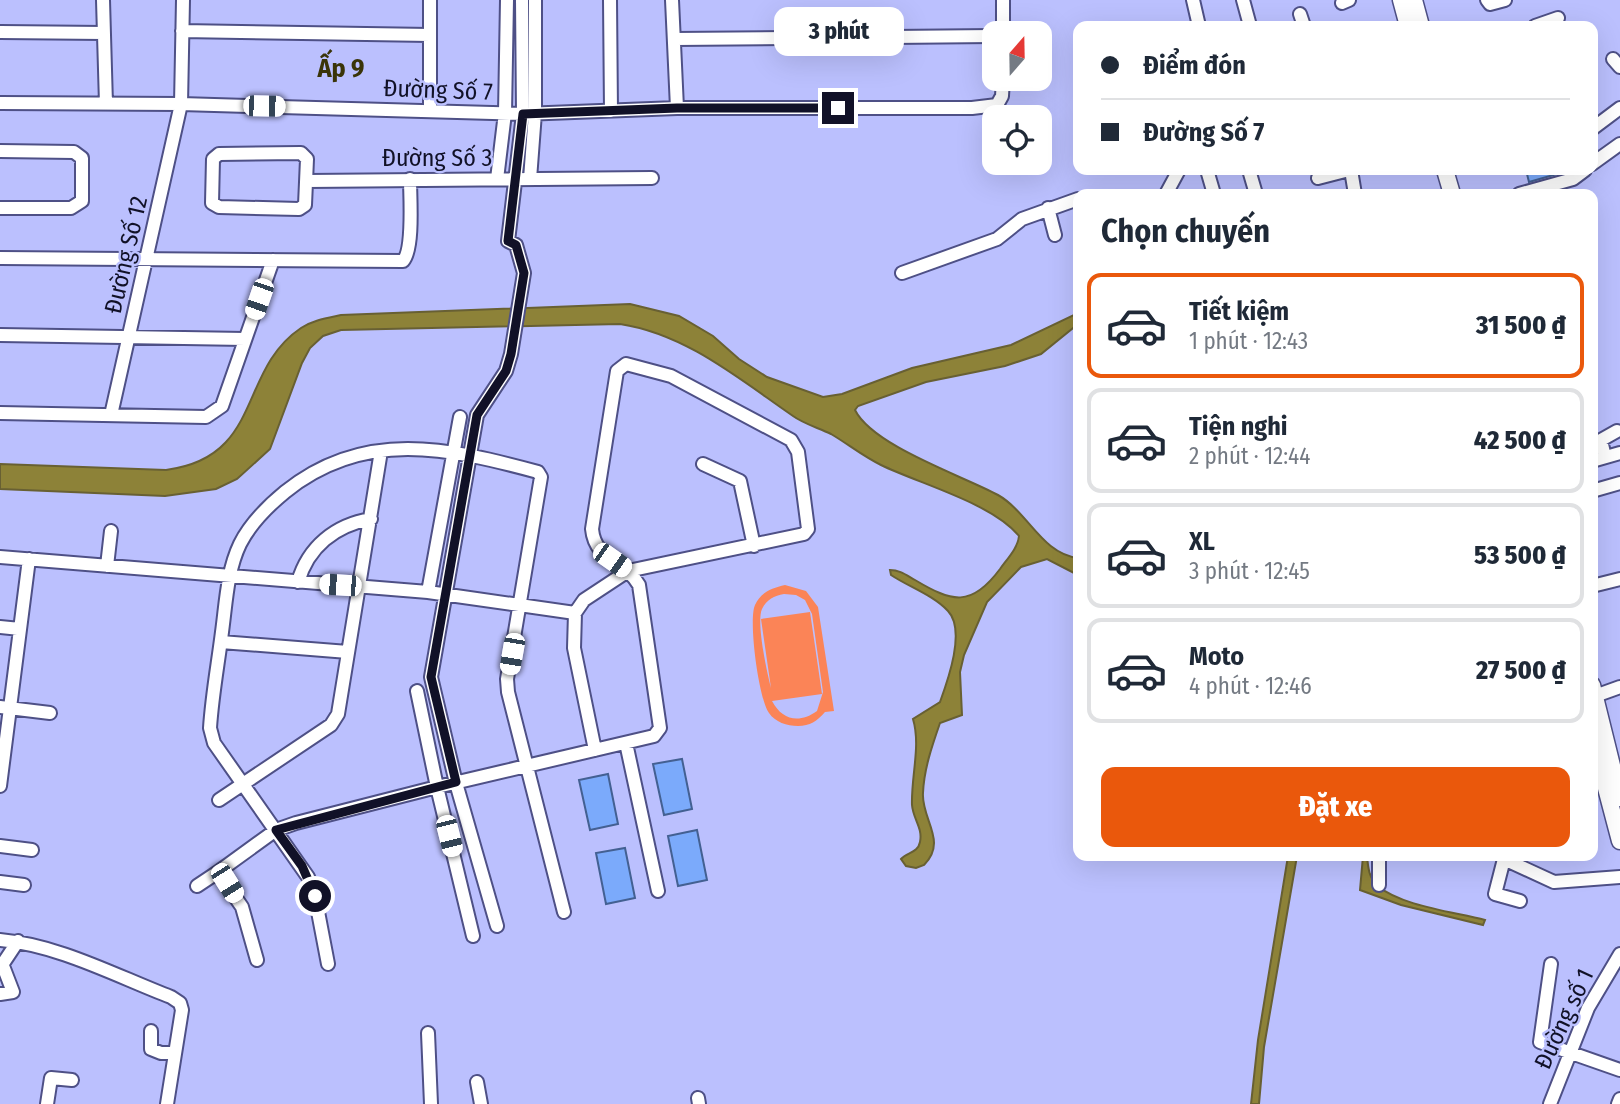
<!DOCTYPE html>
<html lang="vi">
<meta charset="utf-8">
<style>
body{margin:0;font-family:"Fira Sans Condensed",sans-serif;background:#f6f6f7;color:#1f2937;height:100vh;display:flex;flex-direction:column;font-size:26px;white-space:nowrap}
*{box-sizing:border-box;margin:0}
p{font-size:23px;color:#747a83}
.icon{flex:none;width:38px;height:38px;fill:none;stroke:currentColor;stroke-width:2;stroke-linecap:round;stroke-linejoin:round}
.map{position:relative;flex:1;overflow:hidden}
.panel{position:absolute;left:1073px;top:189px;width:525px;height:672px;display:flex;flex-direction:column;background:#fff;border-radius:14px;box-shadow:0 7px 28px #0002}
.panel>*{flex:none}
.guide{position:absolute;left:1073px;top:21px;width:525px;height:154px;border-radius:14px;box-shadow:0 7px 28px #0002;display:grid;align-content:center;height:154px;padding:0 28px;background:#fff}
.needle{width:46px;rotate:20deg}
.buttons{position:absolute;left:982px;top:21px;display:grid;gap:14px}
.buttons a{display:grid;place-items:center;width:70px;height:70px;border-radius:14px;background:#fff;box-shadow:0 7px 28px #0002;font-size:35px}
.end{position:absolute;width:32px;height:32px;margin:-16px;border:9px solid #111127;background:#fff;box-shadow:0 0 0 4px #fff}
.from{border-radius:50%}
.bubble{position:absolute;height:49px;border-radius:14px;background:#fff;box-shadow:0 7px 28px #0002;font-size:23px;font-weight:800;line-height:49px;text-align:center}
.car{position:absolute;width:21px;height:42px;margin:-21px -10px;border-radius:9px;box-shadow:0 0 5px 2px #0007;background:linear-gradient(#fff 24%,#345 0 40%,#fff 0 76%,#345 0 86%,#fff 0)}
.guide b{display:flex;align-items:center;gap:24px;height:66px;font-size:26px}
.guide b+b{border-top:2px solid #e0e1e3}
.guide i{width:18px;height:18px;background:#1f2937}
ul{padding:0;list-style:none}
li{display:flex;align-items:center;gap:21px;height:105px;margin:0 14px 10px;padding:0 14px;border:4px solid #e0e1e3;border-radius:14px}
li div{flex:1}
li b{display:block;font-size:26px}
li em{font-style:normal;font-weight:800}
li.on{border-color:#ea580c}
li>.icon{width:63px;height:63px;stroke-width:1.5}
h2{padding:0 28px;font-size:32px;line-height:84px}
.action{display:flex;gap:14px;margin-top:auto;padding:14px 28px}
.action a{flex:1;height:80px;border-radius:14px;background:#ea580c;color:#fff;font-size:28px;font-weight:800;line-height:80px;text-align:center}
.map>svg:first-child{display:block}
.green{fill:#fb8457;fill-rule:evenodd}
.water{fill:#8d8238;stroke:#686033;stroke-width:2}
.building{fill:#7baafb;stroke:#436092;stroke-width:2}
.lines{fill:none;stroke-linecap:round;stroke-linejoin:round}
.minor-casing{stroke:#4e5086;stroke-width:16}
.major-casing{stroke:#4e5086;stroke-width:19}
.minor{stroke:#fff;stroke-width:12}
.major{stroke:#fff;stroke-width:16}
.route{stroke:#111127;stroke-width:9}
.labels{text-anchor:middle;stroke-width:5;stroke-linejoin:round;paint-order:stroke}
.street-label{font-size:24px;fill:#111127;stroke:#bbc0fe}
.neighbourhood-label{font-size:26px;font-weight:bold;fill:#3a3408;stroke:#bbc0fe}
</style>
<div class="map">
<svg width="1620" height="1104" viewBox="0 0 1620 1104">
<rect width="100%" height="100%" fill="#bbc0fe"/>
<!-- green -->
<path class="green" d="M785 585 806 591 818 607 834 711 825 712C817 721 810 726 798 726 787 726 775 722 769 713 759 700 748 620 755 605 761 592 772 588 785 585ZM784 594 796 595 805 600 812 614 823 692 817 711C799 724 782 720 772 701L822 694 810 612 761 619 771 688C767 673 756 622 762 609 767 599 774 596 784 594Z"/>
<!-- water -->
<path class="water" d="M630 304 679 316 713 336 739 359 767 377 823 397 842 394 912 368 1011 345 1078 313V324L1041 354 1005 366 926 382 858 406 855 410C873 446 963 476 998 495 1028 512 1042 554 1078 558V575L1047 559 1021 567 987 602 964 655 960 672 962 715 940 723C932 746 924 769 923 793 921 819 948 841 924 865L916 868 906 866 901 859C907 852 918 853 920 842 923 828 913 819 912 805 911 776 921 746 913 719L940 702C948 680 966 630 948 611 933 595 909 587 891 575L890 570C900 570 906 575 915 580 952 602 971 608 1000 569 1007 559 1018 548 1019 536 992 503 920 484 881 465 864 457 848 444 831 434 819 428 804 424 793 416 739 379 686 334 620 324L341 330 323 336 310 348 302 363 270 449 237 479 216 489 165 496 0 489V464L166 470C264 457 237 371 301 328 313 320 327 318 341 315Z
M1288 856H1297L1264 1047 1259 1104H1251L1258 1040Z
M1363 856H1367C1368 867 1369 879 1378 886 1401 906 1455 912 1485 920L1483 925 1401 905 1360 890Z"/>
<!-- building -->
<path class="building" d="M1526 170H1571L1529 182Z
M682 759 692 809 664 815 653 764Z
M608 774 618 824 590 830 579 780Z
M697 830 707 880 678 886 668 836Z
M625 848 635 898 606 904 596 853Z"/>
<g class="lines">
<!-- minor casing -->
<g class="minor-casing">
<path id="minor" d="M103 0 106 104
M430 0V111
M610 0 611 111
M672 0 677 108
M1003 0V33
M1193 0 1199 26
M1243 0 1249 22
M1487 0 1490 4 1505 0
M1342 3 1349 0
M1300 14 1304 26
M1535 26 1558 18
M182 31 430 35
M0 32 104 33
M675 39 994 36
M1613 59 1620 67
M0 103 181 104 523 114 677 108H972L997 105 1002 96 1003 79
M1592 129 1620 108
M0 151 74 152 82 158V201L71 208H0
M301 153 307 159 305 205 299 209 219 207 212 203 213 159 219 154Z
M1592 164 1620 144
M1207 170 1214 194
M1249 170 1256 194
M1351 170 1355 194
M1318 178 1349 170
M497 179 505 113 507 0
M530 179 535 113V0
M307 181 652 178
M1166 194 1179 170
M1519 194 1573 179 1585 170
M1048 208 1055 235
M0 258 403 261C414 249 410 197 410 179
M902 273 997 239 1022 219 1078 199
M0 335 245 339
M0 413 206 417 222 406 273 260
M111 415 181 104 183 0
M1605 457 1601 440 1617 431
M1592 461 1620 453
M703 464 740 481 754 546
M1592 491 1620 483
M0 557 428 592 575 613
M107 566 111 531
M298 582C308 547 335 525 371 519
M1592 586 1620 579
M428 592 460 417
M0 627 20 629
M221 642 348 652
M417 691 437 787 473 936
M1595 696 1620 687
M0 707 50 713
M626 743 658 891
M0 786 29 559
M219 800 331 725 338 714 381 451
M0 846 32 850
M0 882 24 885
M1379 885V856
M197 886 218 872
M1520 901 1495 894 1504 859 1554 882 1620 877
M497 926 456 783 431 677 477 415 506 371 511 354 524 273 516 245 508 241 523 114 522 0
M0 940C59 945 116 976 171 997L180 1003 182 1010 167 1104
M257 960 242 907 218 872 276 830 296 823 437 787 654 736 660 728 639 585C625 560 595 561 592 529L617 371 626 364 671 376 791 440 798 452 808 529 804 534 628 571 584 600 575 613 574 648 595 750
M328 964 315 896 308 877 214 743 210 728C212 696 218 664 222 632 226 603 227 571 240 544 250 524 268 506 285 492 364 428 449 448 538 472L541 477 507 679 508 692 564 912
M1551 964 1540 1042 1620 1070
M0 968 18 941
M0 994 13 992 3 966
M151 1031V1049L161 1053H174
M428 1033 431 1104
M477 1082 481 1104
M698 1098 699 1104
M47 1104 51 1078 72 1080
M1550 1104 1588 1008 1620 954
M1618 1104 1620 1099"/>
</g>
<!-- major casing -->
<g class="major-casing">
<path id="major" d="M1401 0 1408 26
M1414 0 1421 26
M1445 170 1452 194
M1592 685 1620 798
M1592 735 1620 841"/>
</g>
<!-- minor -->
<use href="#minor" class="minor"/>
<!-- major -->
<use href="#major" class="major"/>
</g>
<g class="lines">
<!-- route -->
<path class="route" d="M315 896 302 866 276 830 456 782 431 677 477 415 506 371 511 354 524 273 516 245 508 241 523 114 677 108H838"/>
</g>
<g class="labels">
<!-- street labels -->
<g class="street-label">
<text transform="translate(438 90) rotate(2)" y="8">Đường Số 7</text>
<text x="437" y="166">Đường Số 3</text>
<text transform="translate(126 255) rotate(-77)" y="8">Đường Số 12</text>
<text transform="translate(1564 1019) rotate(-65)" y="8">Đường số 1</text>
</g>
<!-- neighbourhood labels -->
<g class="neighbourhood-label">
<text x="341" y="77">Ấp 9</text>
</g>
</g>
</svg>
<div class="buttons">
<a><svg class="needle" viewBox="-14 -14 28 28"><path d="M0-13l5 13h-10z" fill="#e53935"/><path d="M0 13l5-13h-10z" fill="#747a83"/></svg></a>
<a><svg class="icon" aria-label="locate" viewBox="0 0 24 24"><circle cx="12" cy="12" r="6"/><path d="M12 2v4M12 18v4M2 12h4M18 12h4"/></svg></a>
</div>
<i class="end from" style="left:315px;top:896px"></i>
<i class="end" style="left:838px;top:108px"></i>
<div class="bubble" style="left:774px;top:7px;width:130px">3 phút</div>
<i class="car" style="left:264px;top:106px;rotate:91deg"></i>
<i class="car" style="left:259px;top:299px;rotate:199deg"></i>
<i class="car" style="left:612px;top:560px;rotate:125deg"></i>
<i class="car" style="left:340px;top:585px;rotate:274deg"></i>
<i class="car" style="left:512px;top:654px;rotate:190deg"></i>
<i class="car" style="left:449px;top:836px;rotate:166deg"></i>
<i class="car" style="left:227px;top:883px;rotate:148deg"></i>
<div class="guide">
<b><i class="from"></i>Điểm đón</b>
<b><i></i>Đường Số 7</b>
</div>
<section class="panel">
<h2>Chọn chuyến</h2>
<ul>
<li class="on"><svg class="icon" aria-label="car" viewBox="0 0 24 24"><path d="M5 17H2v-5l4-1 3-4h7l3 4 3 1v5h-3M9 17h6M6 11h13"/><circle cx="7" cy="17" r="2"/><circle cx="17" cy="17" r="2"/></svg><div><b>Tiết kiệm</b><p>1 phút · 12:43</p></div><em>31 500 ₫</em></li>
<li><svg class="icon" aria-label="car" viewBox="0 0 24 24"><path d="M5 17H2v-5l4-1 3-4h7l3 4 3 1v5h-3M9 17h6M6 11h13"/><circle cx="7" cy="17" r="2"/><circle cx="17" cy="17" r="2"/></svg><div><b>Tiện nghi</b><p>2 phút · 12:44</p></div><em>42 500 ₫</em></li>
<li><svg class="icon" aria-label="car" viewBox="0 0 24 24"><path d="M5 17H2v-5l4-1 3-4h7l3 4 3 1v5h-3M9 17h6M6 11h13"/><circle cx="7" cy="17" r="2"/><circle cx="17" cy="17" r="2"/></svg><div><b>XL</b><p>3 phút · 12:45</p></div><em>53 500 ₫</em></li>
<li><svg class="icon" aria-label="car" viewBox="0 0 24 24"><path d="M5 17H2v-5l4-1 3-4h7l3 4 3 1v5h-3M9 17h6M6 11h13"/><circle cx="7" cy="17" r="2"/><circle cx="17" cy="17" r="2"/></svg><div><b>Moto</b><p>4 phút · 12:46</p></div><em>27 500 ₫</em></li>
</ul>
<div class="action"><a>Đặt xe</a></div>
</section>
</div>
